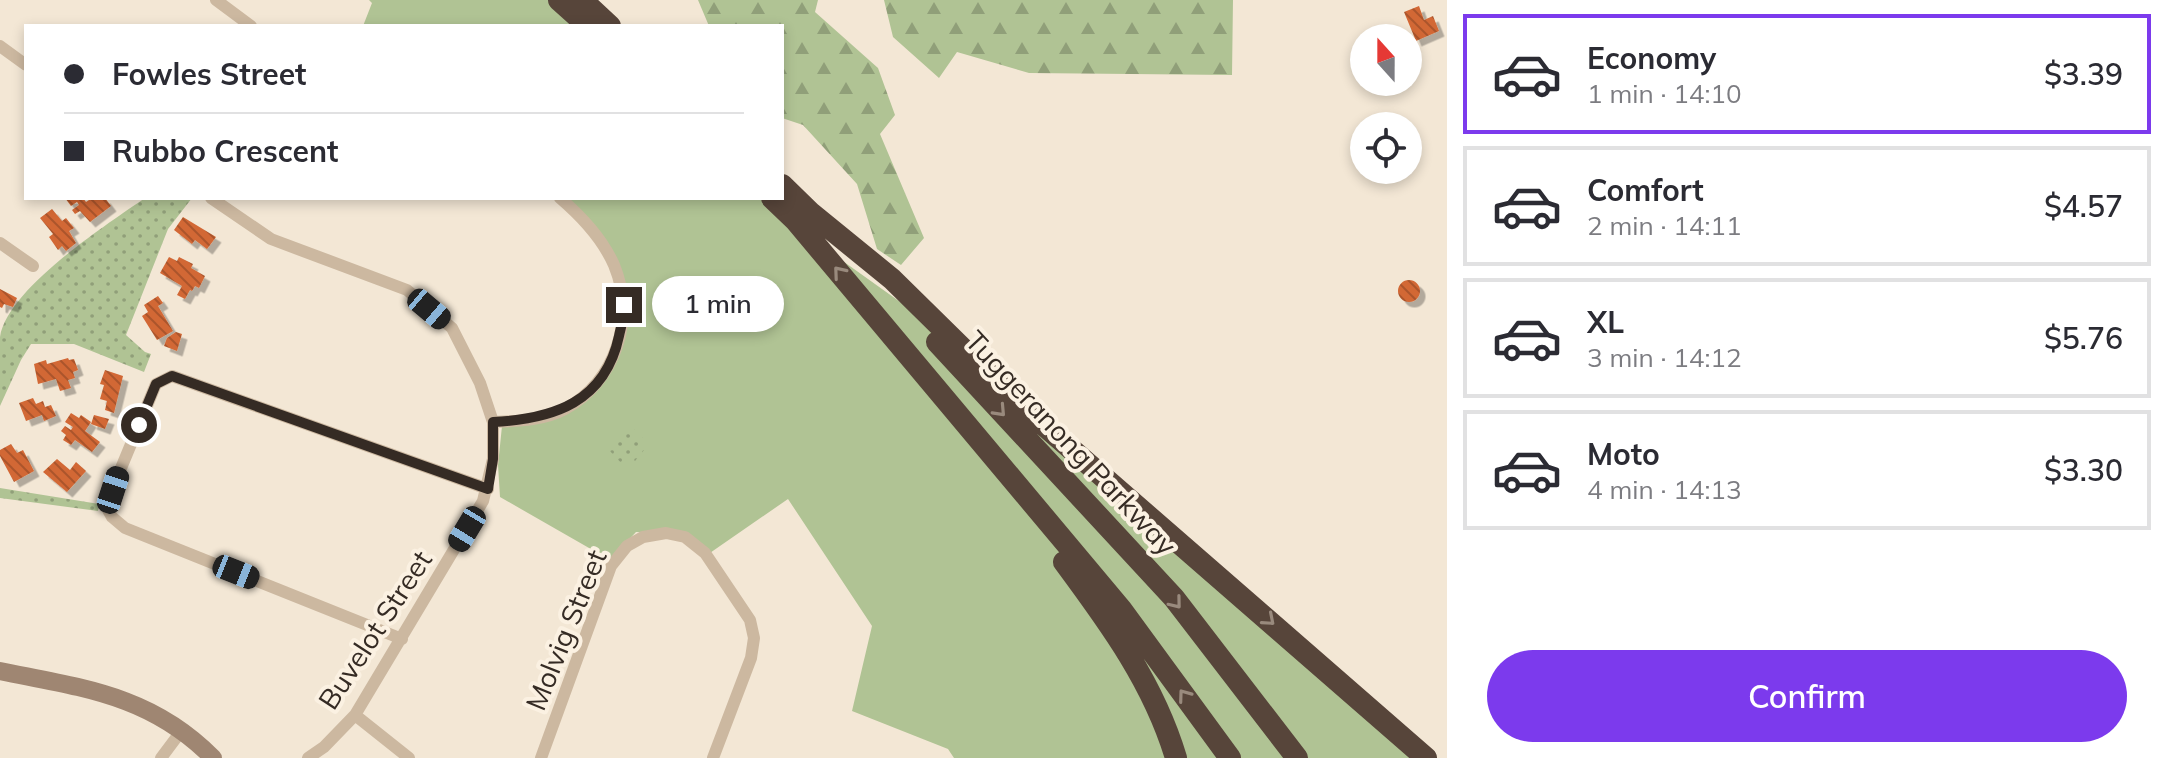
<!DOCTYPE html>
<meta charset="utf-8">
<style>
body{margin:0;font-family:Mulish,sans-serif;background:#f7f7f7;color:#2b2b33;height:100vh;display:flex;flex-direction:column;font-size:30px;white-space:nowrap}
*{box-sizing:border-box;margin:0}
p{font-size:26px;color:#7c7c81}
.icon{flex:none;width:44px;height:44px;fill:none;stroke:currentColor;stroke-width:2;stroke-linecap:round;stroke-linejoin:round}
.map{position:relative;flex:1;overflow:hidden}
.details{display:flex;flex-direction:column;background:#fff;width:720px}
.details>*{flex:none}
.guide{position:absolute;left:24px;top:24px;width:760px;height:176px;border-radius:0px;box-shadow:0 4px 12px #0003;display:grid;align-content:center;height:176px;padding:0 40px;background:#fff}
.needle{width:52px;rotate:339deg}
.buttons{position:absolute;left:1350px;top:24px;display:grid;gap:16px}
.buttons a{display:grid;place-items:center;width:72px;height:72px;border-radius:50%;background:#fff;box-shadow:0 4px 12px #0003;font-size:40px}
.end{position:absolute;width:36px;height:36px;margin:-18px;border:10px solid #352b24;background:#fff;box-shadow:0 0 0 4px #fff}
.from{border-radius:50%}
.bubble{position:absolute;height:56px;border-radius:28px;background:#fff;box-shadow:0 4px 12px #0003;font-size:26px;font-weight:600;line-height:56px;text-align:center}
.car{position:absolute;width:24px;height:48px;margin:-24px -12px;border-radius:10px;box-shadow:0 0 6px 2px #0007;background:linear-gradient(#222 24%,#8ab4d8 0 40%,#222 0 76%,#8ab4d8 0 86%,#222 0)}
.guide b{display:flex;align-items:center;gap:28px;height:76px;font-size:30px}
.guide b+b{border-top:2px solid #e1e1e2}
.guide i{width:20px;height:20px;background:#2b2b33}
ul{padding:14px 0 0;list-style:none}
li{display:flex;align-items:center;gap:24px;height:120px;margin:0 16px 12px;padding:0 24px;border:4px solid #e1e1e2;border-radius:0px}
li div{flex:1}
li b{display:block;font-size:30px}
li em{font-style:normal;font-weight:600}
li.on{border-color:#7c3aed}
li>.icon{width:72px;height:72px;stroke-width:1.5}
.cta{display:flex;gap:16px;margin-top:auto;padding:16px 40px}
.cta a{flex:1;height:92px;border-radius:48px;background:#7c3aed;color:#fff;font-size:32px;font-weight:600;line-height:92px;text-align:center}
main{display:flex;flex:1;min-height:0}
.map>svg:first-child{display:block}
.green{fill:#b0c394}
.forest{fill:url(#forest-firs)}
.park{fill:url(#park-dots)}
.building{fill:url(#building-back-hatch);filter:url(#shadow)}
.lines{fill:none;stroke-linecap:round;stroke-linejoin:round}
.street{stroke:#ccb8a0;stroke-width:12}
.secondary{stroke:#9f8672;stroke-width:18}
.highway{stroke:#57453a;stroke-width:22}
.oneway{stroke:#998a7d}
.route{stroke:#352b24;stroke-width:10}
.labels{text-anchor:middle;stroke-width:8;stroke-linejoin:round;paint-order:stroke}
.street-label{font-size:28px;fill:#352b24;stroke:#fbf1e2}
</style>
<main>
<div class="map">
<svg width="1447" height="758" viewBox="0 0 1447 758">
<defs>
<pattern id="forest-firs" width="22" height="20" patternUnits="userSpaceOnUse" patternTransform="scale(2)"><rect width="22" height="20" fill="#b0c394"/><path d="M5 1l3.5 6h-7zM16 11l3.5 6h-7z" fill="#909f79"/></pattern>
<pattern id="park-dots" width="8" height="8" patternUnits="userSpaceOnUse" patternTransform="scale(2)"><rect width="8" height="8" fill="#b0c394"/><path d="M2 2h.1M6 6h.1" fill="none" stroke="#909f79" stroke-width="1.8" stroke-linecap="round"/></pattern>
<pattern id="building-back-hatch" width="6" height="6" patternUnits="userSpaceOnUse" patternTransform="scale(2)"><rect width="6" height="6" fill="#d26734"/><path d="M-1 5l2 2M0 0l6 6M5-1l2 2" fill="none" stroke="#ab552c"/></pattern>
<filter id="shadow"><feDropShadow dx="5.5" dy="5.5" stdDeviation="0" flood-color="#0004"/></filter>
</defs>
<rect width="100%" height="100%" fill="#f3e7d5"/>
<!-- green -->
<path class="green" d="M369 0H548L576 26H363L372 3Z
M567 198H763L798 229 931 324 1417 758H954L948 749 852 711 872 626 788 499 707 555 670 533 636 532 610 560 500 497 498 465 502 426 566 412 620 351 616 264Z"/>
<!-- forest -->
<path class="forest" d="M698 0H818L815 12 878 68 895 115 880 134 924 238 901 265 877 249 857 184 803 125 782 118V26H709Z
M884 0H1233L1232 75 1029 73 957 52 939 78 893 37Z"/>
<!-- park -->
<path class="park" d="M145 198H192L168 229 126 335 145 352 151 354 144 372 74 344H31L21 360 0 406C0 384 0 359 0 337 7 289 106 225 145 198Z
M630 425 649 444 635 461 630 458 623 465 608 449Z
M0 488 99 504 98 511 0 498Z"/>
<!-- building -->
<path class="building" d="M1419 6 1424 20 1433 16 1439 31 1416 41 1404 12Z
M65 198H83L86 202 92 198H105L111 206 90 222 80 211 75 214 72 210 79 205 77 202 71 206Z
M52 209 62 221 66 218 74 228 69 231 76 243 66 251 62 246 58 250 49 237 53 234 40 218Z
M183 217 216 237 207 249 195 240 192 244 174 230Z
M169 257 177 261 179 257 193 264 191 268 205 276 199 288 195 286 192 291 190 290 185 299 177 295 182 286 160 273Z
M1398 291a11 11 0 1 1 22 0a11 11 0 1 1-22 0Z
M0 289 17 298 13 307 4 304 2 308 0 307Z
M158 296 163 303 158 306 173 331 157 340 142 316 148 312 144 305Z
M176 332 182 334 177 351 164 346 167 338Z
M68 358 69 360 74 359 78 370 73 372 75 378 68 380 71 388 60 391 56 379 38 384 34 364 46 360 47 364Z
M105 370 123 376 114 413 105 410 107 401 100 399 104 385 100 384Z
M33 398 36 404 43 401 45 407 51 405 56 416 44 421 42 415 26 421 19 403Z
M71 413 79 418 81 415 91 422 85 431 100 442 92 452 75 440 71 445 63 440 66 435 61 431 65 426 71 430 73 427 65 422Z
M94 415 109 419 105 429 91 424Z
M11 444 17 453 23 450 34 471 14 482 0 456V450Z
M57 459 70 470 76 462 86 471 67 492 43 472Z"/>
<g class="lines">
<!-- street -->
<path class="street" d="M216 0 251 26
M0 46 26 65
M211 198 271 239 407 290 452 328 480 383 493 422V459L483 501 355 715 324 747 308 758
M0 243 33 266
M493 422C516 421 543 421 565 409 616 381 636 318 614 265 603 240 581 216 560 198
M402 639 125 528 112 517 107 508 119 473 156 384 172 376 488 489
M355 715 409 758
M161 758 182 730
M541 758 611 566 627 546 643 537 666 533 685 537 705 553 750 620 754 638 751 658 713 758"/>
<!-- secondary -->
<path class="secondary" d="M0 671C83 688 151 695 213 758"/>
<!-- highway -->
<path class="highway" d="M559 0 588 26
M582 0 610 26
M782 185 821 223
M772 198 795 220 1121 609 1230 758
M811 213 892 279 1016 401 1426 758
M937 342 1174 598 1297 758
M1064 562C1110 624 1154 684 1176 758"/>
</g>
<!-- one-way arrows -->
<defs><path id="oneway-chevron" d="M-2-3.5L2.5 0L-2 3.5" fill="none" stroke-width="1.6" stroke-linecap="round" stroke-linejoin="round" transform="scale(2)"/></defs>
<g class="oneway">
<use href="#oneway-chevron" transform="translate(839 272) rotate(-130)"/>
<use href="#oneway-chevron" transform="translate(1000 411) rotate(47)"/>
<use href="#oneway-chevron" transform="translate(1176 603) rotate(51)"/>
<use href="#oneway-chevron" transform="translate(1269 620) rotate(41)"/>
<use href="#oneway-chevron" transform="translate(1184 695) rotate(-126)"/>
</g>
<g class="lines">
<!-- route -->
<path class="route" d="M139 425 156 384 172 376 488 489 493 459V422C554 419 605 402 619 336 621 326 625 315 624 305"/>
</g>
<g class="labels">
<!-- street labels -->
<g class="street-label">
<text transform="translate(1071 443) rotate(47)" y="10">Tuggeranong Parkway</text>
<text transform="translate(375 630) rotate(-57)" y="10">Buvelot Street</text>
<text transform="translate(566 630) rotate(-68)" y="10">Molvig Street</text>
</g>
</g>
</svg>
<div class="buttons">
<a><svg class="needle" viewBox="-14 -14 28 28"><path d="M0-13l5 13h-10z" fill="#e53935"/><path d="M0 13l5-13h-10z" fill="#7c7c81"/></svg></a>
<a><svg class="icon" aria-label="locate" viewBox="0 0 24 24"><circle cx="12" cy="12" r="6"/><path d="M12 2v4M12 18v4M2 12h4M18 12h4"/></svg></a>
</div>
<i class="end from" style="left:139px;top:425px"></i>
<i class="end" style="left:624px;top:305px"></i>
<div class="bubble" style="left:652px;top:276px;width:132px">1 min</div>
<i class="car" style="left:429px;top:309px;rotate:130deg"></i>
<i class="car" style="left:113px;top:490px;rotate:18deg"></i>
<i class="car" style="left:467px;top:529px;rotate:211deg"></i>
<i class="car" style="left:236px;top:572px;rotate:112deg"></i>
<div class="guide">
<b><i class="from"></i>Fowles Street</b>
<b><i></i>Rubbo Crescent</b>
</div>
</div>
<section class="details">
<ul>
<li class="on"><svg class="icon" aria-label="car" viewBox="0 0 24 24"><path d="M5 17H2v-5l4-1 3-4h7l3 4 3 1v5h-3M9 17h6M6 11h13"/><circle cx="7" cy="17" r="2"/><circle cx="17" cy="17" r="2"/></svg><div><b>Economy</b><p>1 min · 14:10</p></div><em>$3.39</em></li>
<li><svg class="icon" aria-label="car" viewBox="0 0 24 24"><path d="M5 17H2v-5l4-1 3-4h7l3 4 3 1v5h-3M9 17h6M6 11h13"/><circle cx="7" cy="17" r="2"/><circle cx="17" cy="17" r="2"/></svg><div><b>Comfort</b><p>2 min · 14:11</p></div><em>$4.57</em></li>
<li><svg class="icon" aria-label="car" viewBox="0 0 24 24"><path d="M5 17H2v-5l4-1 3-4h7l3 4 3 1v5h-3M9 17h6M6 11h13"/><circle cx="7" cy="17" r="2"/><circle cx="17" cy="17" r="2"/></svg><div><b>XL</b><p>3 min · 14:12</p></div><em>$5.76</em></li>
<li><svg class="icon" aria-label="car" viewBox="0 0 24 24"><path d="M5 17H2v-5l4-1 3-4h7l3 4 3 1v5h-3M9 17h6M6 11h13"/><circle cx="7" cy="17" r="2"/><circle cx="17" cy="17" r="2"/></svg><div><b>Moto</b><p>4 min · 14:13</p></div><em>$3.30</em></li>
</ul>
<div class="cta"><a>Confirm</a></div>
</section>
</main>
